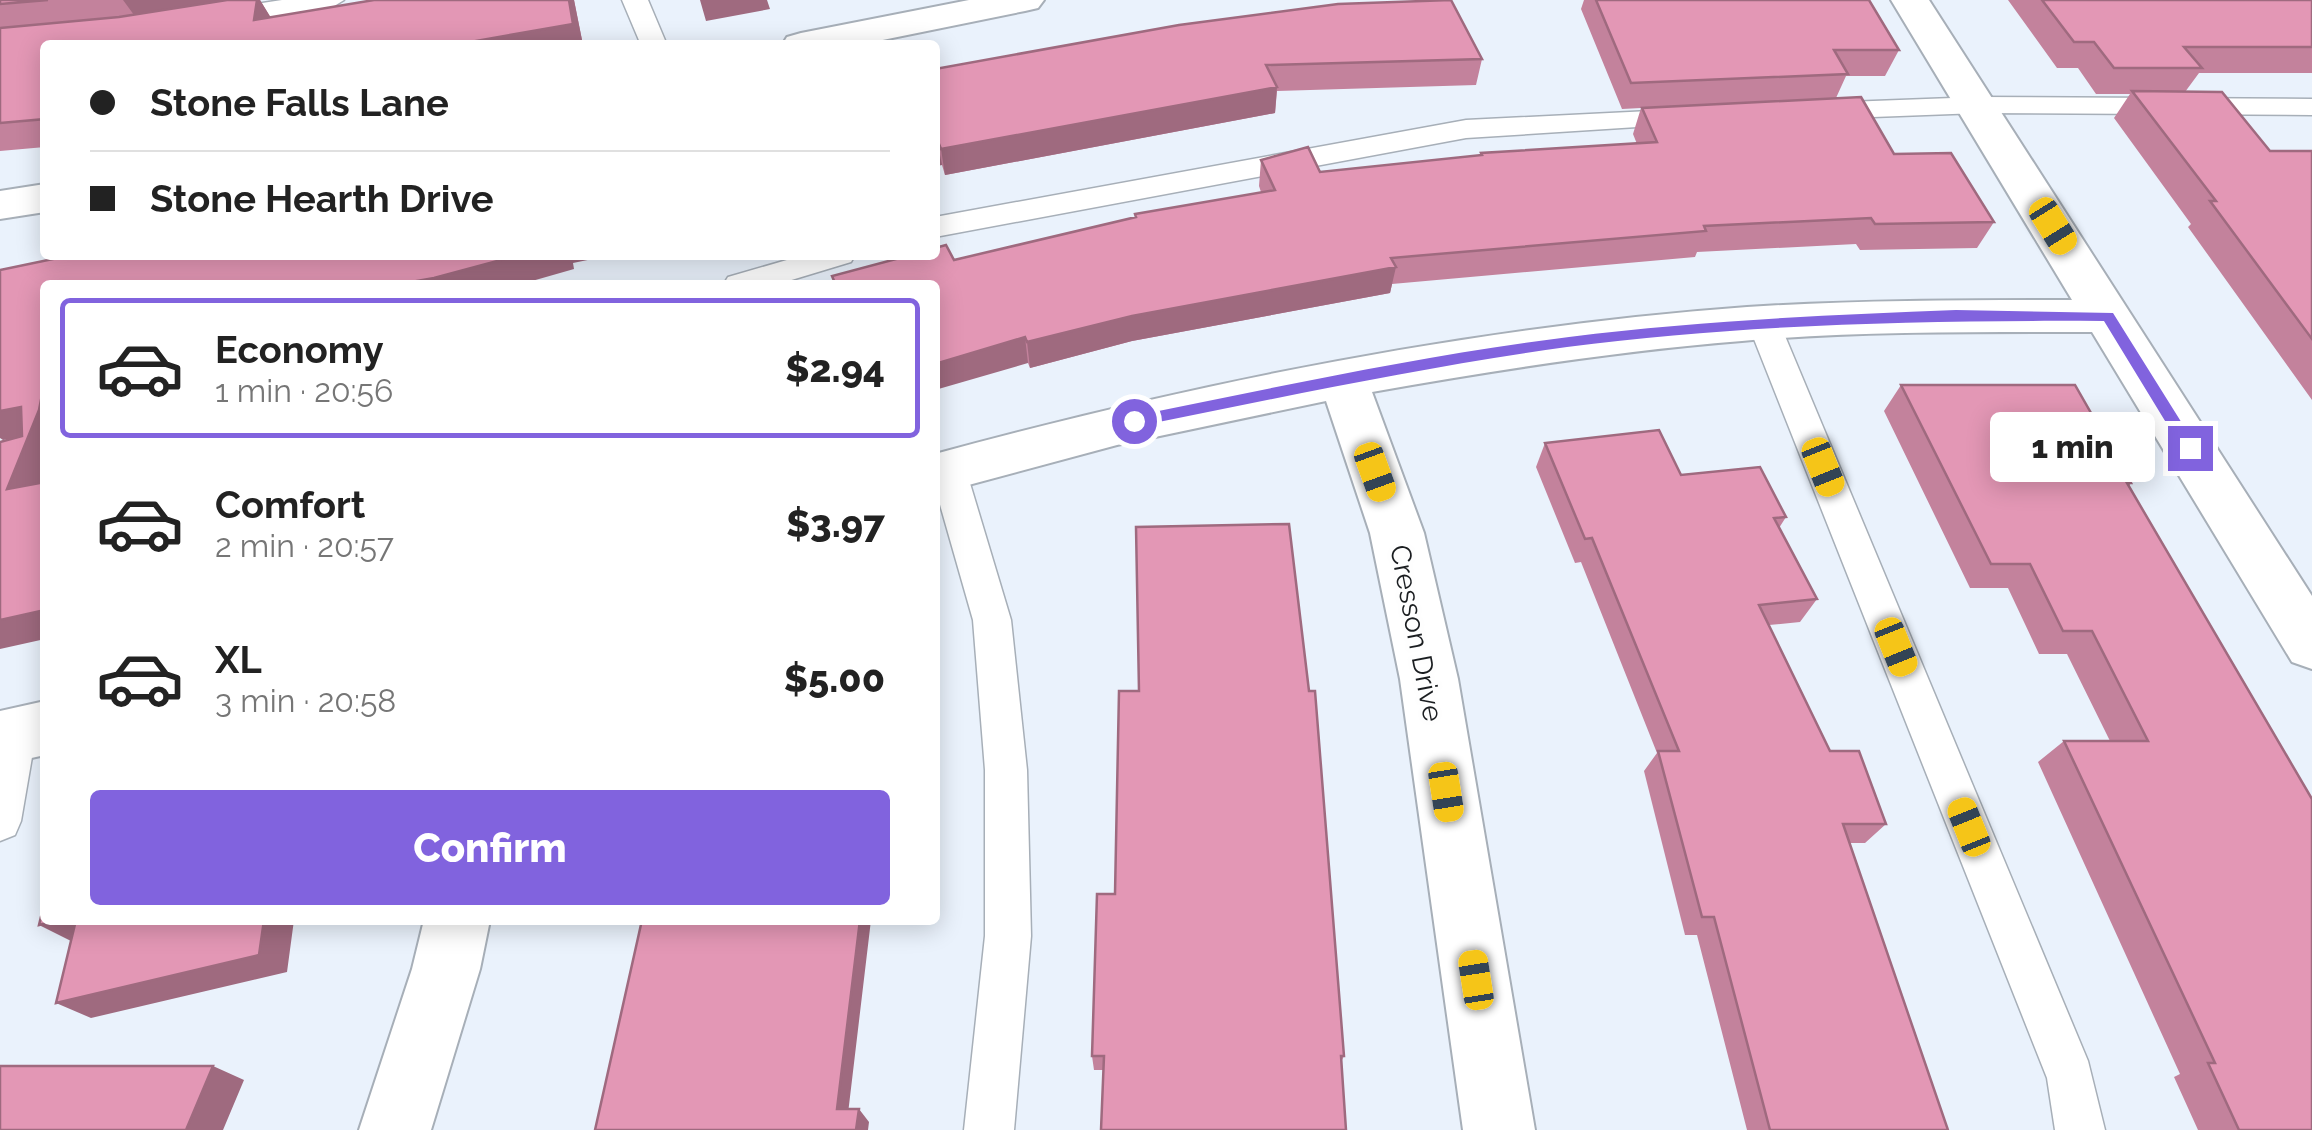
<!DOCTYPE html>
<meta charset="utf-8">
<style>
body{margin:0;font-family:Raleway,sans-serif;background:#f2f2f2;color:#222;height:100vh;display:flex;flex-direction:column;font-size:38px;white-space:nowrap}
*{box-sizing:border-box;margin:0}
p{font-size:32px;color:#767676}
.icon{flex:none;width:55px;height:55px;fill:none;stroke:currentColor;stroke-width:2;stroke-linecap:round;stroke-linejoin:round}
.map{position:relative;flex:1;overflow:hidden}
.panel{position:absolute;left:40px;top:280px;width:900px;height:645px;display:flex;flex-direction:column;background:#fff;border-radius:10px;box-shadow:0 5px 25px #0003}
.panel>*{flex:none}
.guide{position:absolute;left:40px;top:40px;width:900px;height:220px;border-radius:10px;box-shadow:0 5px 25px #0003;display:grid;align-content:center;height:220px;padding:0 50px;background:#fff}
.end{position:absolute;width:45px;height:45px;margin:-22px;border:12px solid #8163de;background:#fff;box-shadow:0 0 0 5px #fff}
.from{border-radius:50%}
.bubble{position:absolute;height:70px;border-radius:10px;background:#fff;box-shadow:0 5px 25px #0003;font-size:32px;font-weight:800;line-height:70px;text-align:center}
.car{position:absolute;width:30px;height:60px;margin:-30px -15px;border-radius:12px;box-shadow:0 0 8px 2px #0007;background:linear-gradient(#f5c518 24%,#345 0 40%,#f5c518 0 76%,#345 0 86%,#f5c518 0)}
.guide b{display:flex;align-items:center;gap:35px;height:95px;font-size:38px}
.guide b+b{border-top:2px solid #e0e0e0}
.guide i{width:25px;height:25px;background:#222}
ul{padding:18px 0 0;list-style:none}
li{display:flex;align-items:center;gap:30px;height:140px;margin:0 20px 15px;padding:0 30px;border:5px solid transparent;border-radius:10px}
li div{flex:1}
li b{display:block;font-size:38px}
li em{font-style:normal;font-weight:800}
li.current{border-color:#8163de}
li>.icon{width:90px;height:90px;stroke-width:1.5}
.button{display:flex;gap:20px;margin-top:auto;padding:20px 50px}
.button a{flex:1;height:115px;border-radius:10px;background:#8163de;color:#fff;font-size:40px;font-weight:800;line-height:115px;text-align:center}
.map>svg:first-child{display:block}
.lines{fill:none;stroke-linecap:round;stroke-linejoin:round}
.lane-casing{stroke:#a7afb8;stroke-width:3}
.street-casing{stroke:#a7afb8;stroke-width:4}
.lane{fill:#fff;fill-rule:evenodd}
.street{fill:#fff;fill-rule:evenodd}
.wall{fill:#c3829c}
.shaded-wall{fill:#9f6a7f}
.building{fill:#e397b5;stroke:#9f6a7f;stroke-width:2.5}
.route{fill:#8163de}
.labels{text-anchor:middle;stroke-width:9;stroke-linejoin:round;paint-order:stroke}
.street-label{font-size:28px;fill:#1a1d20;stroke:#fefefe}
</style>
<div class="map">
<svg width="2312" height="1130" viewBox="0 0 2312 1130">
<rect width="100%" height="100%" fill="#eaf2fc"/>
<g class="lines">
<!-- lane casing -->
<g class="lane-casing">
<path id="lane" d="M282 0H344L331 8 216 26 203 18 216 10Z
M622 0H648L667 45H641Z
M1979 97 2312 99V115L1979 113 1820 119 1806 111 1820 103Z
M1690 109 1704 117 1700 123 1466 138 935 237V217L1466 120Z
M804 255H855L851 262 775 285H723L728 277Z
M1764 313 1775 316 1780 324 2088 1061 2105 1130H2055L2047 1078 1748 324 1753 316Z
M948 456 961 460 966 470 1011 620 1027 770 1031 936 1014 1130H964L985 936V770L973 620 935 487V461Z
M15 716 30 721 36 734 21 821 15 835 0 841V722Z"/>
</g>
<!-- street casing -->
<g class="street-casing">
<path id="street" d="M969 0H1044L1038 8 1025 11 858 45H782L787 37 801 33Z
M1891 0H1929L2312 596V669L2292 662 2092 332C1975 332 1858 331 1742 341 1618 351 1495 370 1372 392L1424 533 1458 679 1535 1130H1463L1400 679 1370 533 1326 401 1117 445 935 494V454C1199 382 1473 327 1747 307 1855 300 1964 300 2072 300Z
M45 184V212L0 219V191Z
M45 701V755L0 765V711Z
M424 920H490L480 969 431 1130H359L412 969Z"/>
</g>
<!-- lane -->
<use href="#lane" class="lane"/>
<!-- street -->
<use href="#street" class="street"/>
</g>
<!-- wall -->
<path class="wall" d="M0 0H260L270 17 374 0H574L583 45H45V147L0 151Z
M1584 0H1869L1899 50 1885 76H1846L1836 98 1894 154 1994 222 1977 248 1860 250 1856 244 1697 252 1695 257 1392 284 1390 293 1132 341 1030 368 1028 363 834 283 832 276 954 260 1135 217V214L1261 192 1259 186 1261 160 1320 172 1480 156 1481 153 1637 144 1633 134 1641 108 1622 109 1581 9Z
M2008 0H2312V73H2199L2185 92 2270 151H2312V400L2188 227 2191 224 2114 118 2130 94H2096L2078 68H2057Z
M1482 59 1476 85 1277 91 1275 113 945 175 942 165 935 166V69Z
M1901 385 2131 483 2129 486 2312 1130H2198L2174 1077 2180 1074 2038 762 2064 741H2110L2067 654H2039L2008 588H1970L1884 411Z
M1545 443 1681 475 1786 517 1779 528 1817 599 1800 622 1769 625 1830 751 1886 824 1865 843H1850L1948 1130H1747L1697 935H1685L1644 771 1657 753 1581 562 1575 563 1536 467Z
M1092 1056H1344L1341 1062 1103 1070H1094Z"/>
<!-- shaded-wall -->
<path class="shaded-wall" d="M123 0H260L273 21 137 19Z
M569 0H574L583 45H470V42Z
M700 0H767L770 9 706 21Z
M1277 87 1275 113 945 175 941 149Z
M935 139H937L942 165 935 166Z
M519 255H612L573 263 574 269 518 285H394Z
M1396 267 1390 293 1132 341 1030 368 1027 342 1132 316Z
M1025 337 1028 363 935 390V364Z
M45 379V486L7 489 28 436 3 440 0 438V411L21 407Z
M45 610V639L0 649V620Z
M60 920H84L73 942 39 925Z
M264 920H294L287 972 91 1018 56 1003Z
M860 920H871L847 1122 837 1109Z
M213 1066 244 1080 223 1130H186Z
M859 1109 869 1122 868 1130H856Z"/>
<!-- building -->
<path class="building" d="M0 0H48L0 4Z
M227 0H257L254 20 374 0H569L573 24 470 42V45H45V119L0 123V28L119 17Z
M1451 0 1482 59 1266 65 1277 87 941 149 937 139H935V69L1179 25 1338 4Z
M1596 0H1869L1899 50H1834L1848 74 1631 83Z
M2042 0H2312V47H2184L2202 68H2114L2094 42H2074Z
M2132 91 2222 92 2270 151H2312V339L2210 201H2216Z
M1861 97 1894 154 1951 153 1994 222 1875 224 1871 218 1704 226 1706 231 1391 258 1396 267 1132 316 1027 342 1025 337 935 364V285H826L835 283 832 276 911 255H935V248L946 245 954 260 1136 217 1135 214 1275 190 1261 160 1308 147 1320 172 1482 155 1481 153 1657 142 1642 108Z
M72 255H519L434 278 394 285H45V379L39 410 7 489 45 482V610L0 620V442L22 436 21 407 0 411V270Z
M1901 385H2075L2131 483H2127L2312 799V1130H2239L2208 1063H2215L2064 741H2148L2092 631H2063L2030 564H1991Z
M1659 430 1681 475 1760 467 1786 517 1774 518 1817 599 1759 605 1830 751H1859L1886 824H1843L1948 1130H1770L1714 917H1702L1658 751H1679L1592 538 1585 539 1545 443Z
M1289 524 1309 691H1315L1344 1056H1341L1346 1130H1101L1104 1056H1092L1097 894H1115L1119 691H1139L1136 527Z
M45 900V920H60L39 925Z
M76 920H264L259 955 56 1003Z
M642 920H860L837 1109H859L856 1130H595Z
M0 1066H213L186 1130H0Z"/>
<!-- route -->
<path class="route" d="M1956 310 2113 313 2195 444V452H2184L2104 321C1925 320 1745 324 1567 347 1422 367 1278 398 1134 427L1127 421 1134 416C1278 387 1423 355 1569 337 1697 321 1826 315 1956 310Z"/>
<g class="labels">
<!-- street labels -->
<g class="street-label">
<text transform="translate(1417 633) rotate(79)" y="10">Cresson Drive</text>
</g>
</g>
</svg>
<i class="end from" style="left:1134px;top:421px"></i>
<i class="end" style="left:2190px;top:448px"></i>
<div class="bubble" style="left:1990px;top:412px;width:165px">1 min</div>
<i class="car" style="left:2053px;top:226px;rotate:148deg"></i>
<i class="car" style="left:1823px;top:467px;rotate:158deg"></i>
<i class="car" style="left:1375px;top:472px;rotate:160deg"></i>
<i class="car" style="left:1896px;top:647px;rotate:158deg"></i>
<i class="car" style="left:1446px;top:792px;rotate:171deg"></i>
<i class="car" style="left:1969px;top:827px;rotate:338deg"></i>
<i class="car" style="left:1476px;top:980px;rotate:351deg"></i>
<div class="guide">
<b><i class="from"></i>Stone Falls Lane</b>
<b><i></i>Stone Hearth Drive</b>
</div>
<section class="panel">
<ul>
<li class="current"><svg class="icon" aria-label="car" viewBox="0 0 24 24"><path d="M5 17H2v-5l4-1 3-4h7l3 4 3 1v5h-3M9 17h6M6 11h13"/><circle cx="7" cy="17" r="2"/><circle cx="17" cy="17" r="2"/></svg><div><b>Economy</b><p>1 min · 20:56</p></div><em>$2.94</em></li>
<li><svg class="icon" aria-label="car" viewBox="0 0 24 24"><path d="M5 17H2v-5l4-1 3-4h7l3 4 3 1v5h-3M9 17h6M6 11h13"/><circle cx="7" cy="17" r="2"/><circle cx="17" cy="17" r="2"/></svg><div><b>Comfort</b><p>2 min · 20:57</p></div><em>$3.97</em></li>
<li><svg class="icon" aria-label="car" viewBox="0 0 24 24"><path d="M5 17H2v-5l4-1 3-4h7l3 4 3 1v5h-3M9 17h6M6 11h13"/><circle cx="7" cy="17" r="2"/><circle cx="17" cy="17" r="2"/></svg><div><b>XL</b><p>3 min · 20:58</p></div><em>$5.00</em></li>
</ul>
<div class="button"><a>Confirm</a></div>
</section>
</div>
